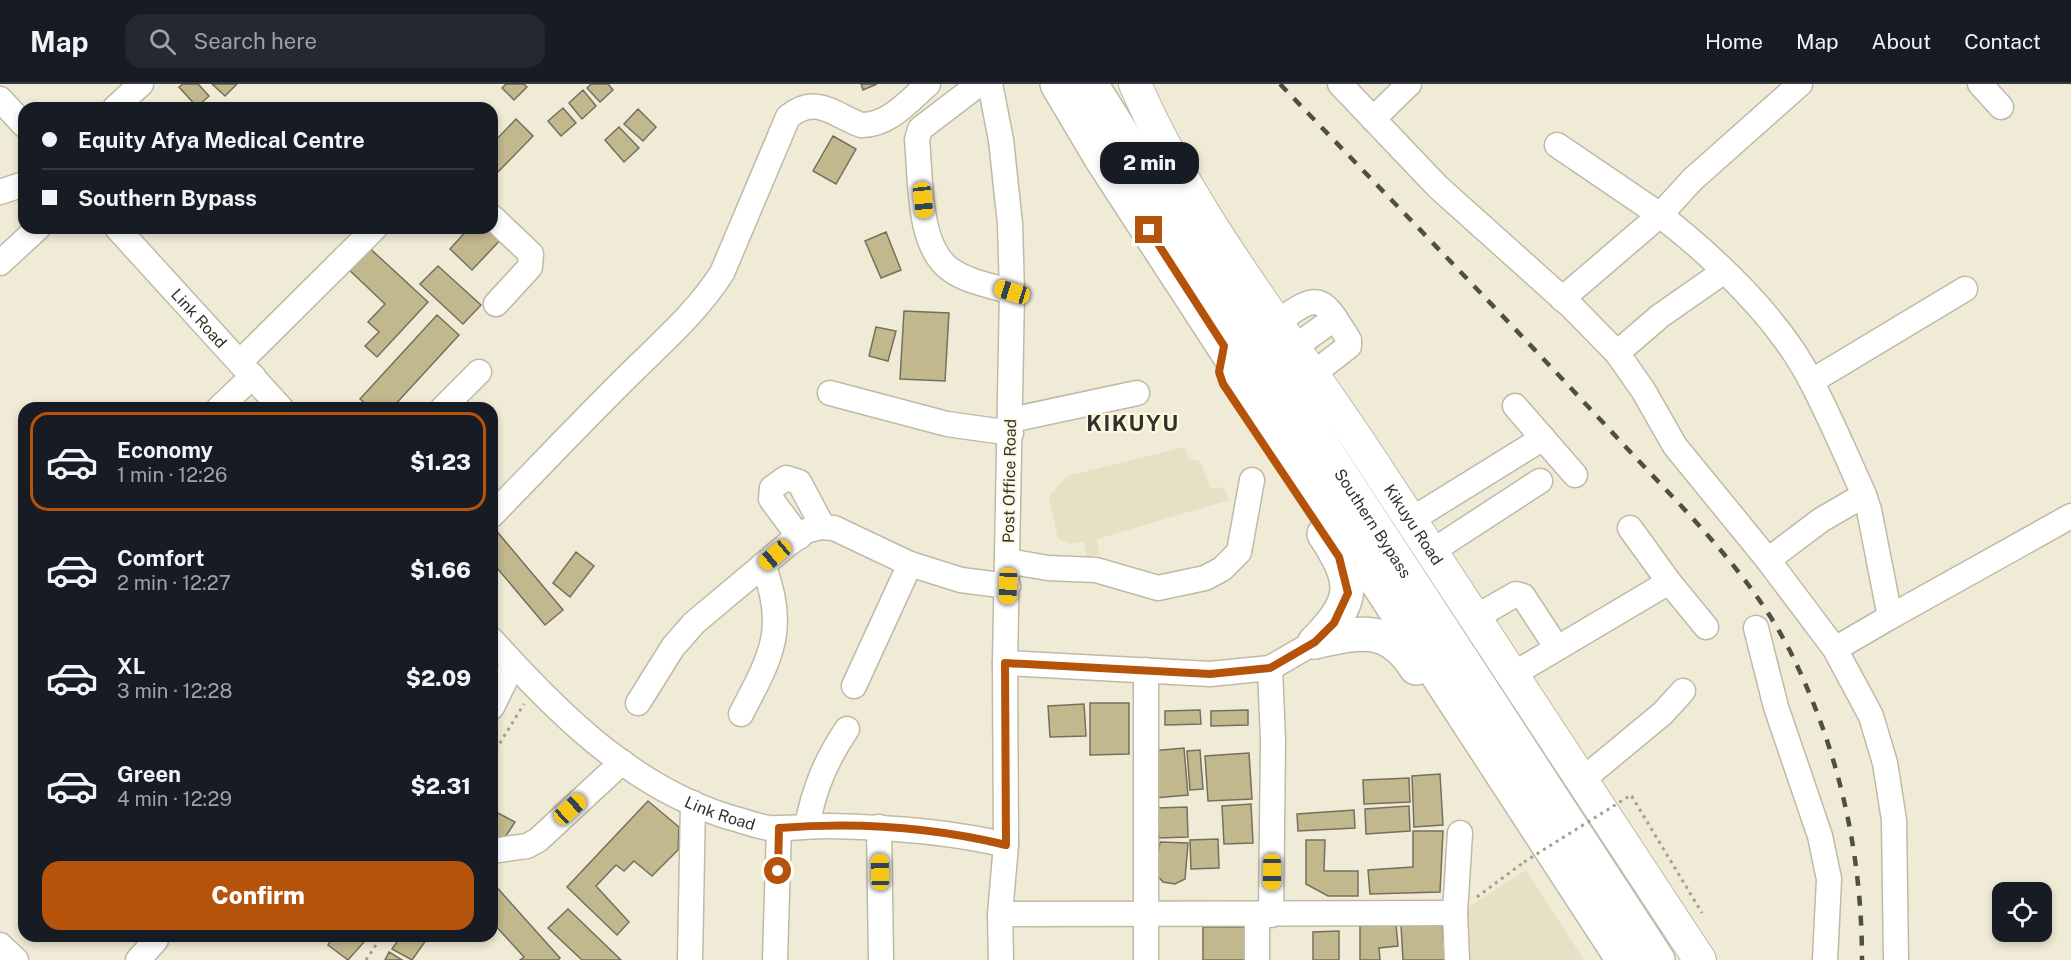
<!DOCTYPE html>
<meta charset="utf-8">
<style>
body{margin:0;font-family:"Public Sans",sans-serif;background:#242831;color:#f1f3f6;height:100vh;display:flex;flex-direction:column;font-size:22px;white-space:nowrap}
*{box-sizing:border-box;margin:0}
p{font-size:20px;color:#9ea1a6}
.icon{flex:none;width:33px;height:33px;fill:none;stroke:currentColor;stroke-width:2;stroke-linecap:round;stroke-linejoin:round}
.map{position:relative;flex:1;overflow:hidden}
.sheet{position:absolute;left:18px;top:318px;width:480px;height:540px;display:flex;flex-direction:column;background:#171b24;border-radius:18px;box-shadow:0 3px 9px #0003}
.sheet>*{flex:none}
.hud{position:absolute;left:18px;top:18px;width:480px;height:132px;border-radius:18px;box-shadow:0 3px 9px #0003;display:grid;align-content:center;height:132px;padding:0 24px;background:#171b24}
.buttons{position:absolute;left:1992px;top:798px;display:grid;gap:12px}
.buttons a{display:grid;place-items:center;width:60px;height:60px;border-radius:12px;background:#171b24;box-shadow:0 3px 9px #0003;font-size:30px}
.end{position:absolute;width:27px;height:27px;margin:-14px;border:8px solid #b45309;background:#fff;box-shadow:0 0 0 3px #fff}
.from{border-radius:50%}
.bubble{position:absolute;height:42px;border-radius:18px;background:#171b24;box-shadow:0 3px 9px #0003;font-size:20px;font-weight:800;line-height:42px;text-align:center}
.car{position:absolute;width:18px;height:36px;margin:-18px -9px;border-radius:8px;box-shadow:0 0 4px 2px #0007;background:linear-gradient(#f5c518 24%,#345 0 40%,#f5c518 0 76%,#345 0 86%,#f5c518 0)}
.hud b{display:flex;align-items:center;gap:21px;height:57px;font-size:22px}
.hud b+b{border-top:2px solid #363941}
.hud i{width:15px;height:15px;background:#f1f3f6}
ul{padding:10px 0 0;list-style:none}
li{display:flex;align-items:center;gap:18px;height:99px;margin:0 12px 9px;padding:0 12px;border:3px solid transparent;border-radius:18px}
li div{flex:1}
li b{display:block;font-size:22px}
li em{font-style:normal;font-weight:800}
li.active{border-color:#b45309}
li>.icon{width:54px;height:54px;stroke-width:1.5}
.button{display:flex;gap:12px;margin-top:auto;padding:12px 24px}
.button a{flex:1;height:69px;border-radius:18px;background:#b45309;color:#fff;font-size:24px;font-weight:800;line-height:69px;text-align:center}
header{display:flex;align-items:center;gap:36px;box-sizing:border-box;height:84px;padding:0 30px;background:#171b24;border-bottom:2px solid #363941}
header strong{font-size:28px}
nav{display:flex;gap:33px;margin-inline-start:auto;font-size:21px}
.search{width:420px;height:54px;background:#242831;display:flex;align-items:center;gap:15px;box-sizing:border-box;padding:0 21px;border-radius:18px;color:#9ea1a6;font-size:22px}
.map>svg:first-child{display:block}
.built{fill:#e7e0c4}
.building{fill:#c2b88e;stroke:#74705d;stroke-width:1.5}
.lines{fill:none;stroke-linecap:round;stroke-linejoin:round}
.minor-casing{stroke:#bfbaa6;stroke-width:27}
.major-casing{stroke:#bfbaa6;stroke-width:34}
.highway-casing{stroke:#bfbaa6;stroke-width:36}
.path{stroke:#a4a090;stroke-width:3;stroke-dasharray:3 4.5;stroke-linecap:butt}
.minor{stroke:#fff;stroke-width:24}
.major{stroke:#fff;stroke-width:32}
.highway{stroke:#fff;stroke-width:33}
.rail{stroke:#514f45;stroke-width:4.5;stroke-dasharray:10 10;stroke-linecap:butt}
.path-bridge{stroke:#a4a090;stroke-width:3;stroke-dasharray:3 4.5;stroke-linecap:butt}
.route{stroke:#b45309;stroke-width:8}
.labels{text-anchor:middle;stroke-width:4.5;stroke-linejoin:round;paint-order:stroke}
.street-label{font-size:16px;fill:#333129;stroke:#fdf9e3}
.district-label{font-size:22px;font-weight:bold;letter-spacing:1.5px;fill:#333129;stroke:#fdf9e3}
</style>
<header>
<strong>Map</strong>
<div class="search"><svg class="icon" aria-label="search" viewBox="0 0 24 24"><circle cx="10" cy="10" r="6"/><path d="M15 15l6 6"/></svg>Search here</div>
<nav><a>Home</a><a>Map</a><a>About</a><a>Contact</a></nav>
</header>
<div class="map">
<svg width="2071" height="876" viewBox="0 0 2071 876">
<rect width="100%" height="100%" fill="#f0ebd6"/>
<!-- built -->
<path class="built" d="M1185 363 1189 376H1197L1202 381 1210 405 1220 403 1226 407 1229 416 1097 455 1099 470 1087 473 1084 457 1070 460 1058 455 1049 413 1067 392Z
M1526 786 1584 876H1468L1467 824Z"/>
<!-- building -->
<path class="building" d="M183 0H198L209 12 197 23 179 3Z
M212 0H237L225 12Z
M506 0H524L527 3 514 16 502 4Z
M591 0H608L613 6 600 18 587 4Z
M861 0H877L863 6Z
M583 6 596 22 582 35 569 19Z
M563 24 576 39 561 52 548 37Z
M638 25 656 43 643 57 624 40Z
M516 35 533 52 498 88 492 82V60Z
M619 43 639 64 624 78 605 56Z
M833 52 856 65 836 100 813 87Z
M469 144H492L505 151 472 186 450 165Z
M886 148 901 186 881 194 865 157Z
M364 159 428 218 377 273 365 262 379 248 368 238 385 220 344 181Z
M438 182 481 221 463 240 420 200Z
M904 227 949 229 945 297 900 295Z
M437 231 459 251 392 324H370L360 315Z
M876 243 896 247 888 277 869 272Z
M494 444 563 526 545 541 492 478Z
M576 468 594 482 570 513 553 499Z
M1090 619H1129V670L1090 671Z
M1084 620 1086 652 1050 653 1048 622Z
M1200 626 1201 640 1165 641V627Z
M1248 626V641L1211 642V627Z
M1184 664 1188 711 1155 714 1151 667Z
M1200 666 1203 705 1190 706 1187 667Z
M1249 669 1252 715 1208 717 1205 672Z
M1440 690 1443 741 1414 743 1412 692Z
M1409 694 1410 718 1364 720 1363 696Z
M648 717 679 743 678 766 652 792 634 777 624 787 616 781 596 802 629 838 617 851 567 803Z
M1251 720 1253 759 1224 760 1222 722Z
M1409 722 1410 747 1366 750 1365 725Z
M1187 723 1188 753 1159 754 1157 724Z
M492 726 515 738 502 758 492 761Z
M1354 726 1355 744 1298 747 1297 730Z
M1413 747H1443L1440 808 1370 810 1368 786 1413 783Z
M1218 755 1219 784 1191 785 1190 756Z
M1306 756H1325L1324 787H1358V812H1328L1306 800Z
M1160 758 1188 759 1185 795 1175 800 1163 798 1155 789Z
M492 798 560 874 558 876H520L524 873 492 838Z
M568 825 621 876H582L548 844Z
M1442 838 1445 876H1403L1401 841Z
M1396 840 1398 862 1379 864 1380 876H1360V842Z
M1203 843H1250V876H1203Z
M1339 847V876H1313V848Z
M333 852H354L364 858 348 876 328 861Z
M401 852H429L412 876 392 865Z
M389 868 402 876H385Z"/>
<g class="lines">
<!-- minor casing -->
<g class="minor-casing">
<g id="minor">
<path d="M979 0 920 45 917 56C921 94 917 163 951 186 968 198 992 202 1012 208"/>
<path d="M990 0 1001 56 1010 140 1012 208 1005 579 1006 761 1000 830 1001 876"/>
<path d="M1340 0 1438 103 1573 224 1617 269 1643 306 1675 362 1768 476 1835 565 1871 632 1885 679 1894 736 1896 876"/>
<path d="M1800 0 1693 95 1660 131C1715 174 1780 235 1812 299 1831 335 1847 373 1864 411L1869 426 1890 533 1835 565"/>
<path d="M1980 0 2001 23"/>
<path d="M0 15 24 41"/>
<path d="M115 24 141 0"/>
<path d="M1373 35 1409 0"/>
<path d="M1557 61 1660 131 1562 215"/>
<path d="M0 108 24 100"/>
<path d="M492 133 531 170 530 183 496 220"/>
<path id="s1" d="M117 144 281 324"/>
<path d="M0 179 38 144"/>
<path d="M1278 238C1321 205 1323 215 1349 256V262L1313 290"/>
<path d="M1295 263 1335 234"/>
<path d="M1617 269 1660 232 1723 188"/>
<path d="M240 278 375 144"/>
<path d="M1812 297 1965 205"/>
<path d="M830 309 947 340 1011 349"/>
<path d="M1515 322 1575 391"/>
<path d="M219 324 253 292"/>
<path d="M443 324 479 288"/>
<path d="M1011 336 1137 309"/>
<path d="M492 431C540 382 587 332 636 284 668 253 698 226 722 189L788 33C815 10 833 30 861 41 888 42 909 17 928 0"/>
<path d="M1411 436 1543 354"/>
<path d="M1630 444 1669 498"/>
<path d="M799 453 771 415 772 404 786 394 799 398 823 443"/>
<path d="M1431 468 1540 397"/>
<path d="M1768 476 1821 436 1864 411"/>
<path d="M1007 477 1048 484 1096 486 1158 504 1205 494 1222 485 1239 468 1252 396"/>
<path d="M1890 533 2071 432"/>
<path d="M1474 534 1516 510 1523 512 1557 564"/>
<path d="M1756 544 1776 623 1820 752 1829 795 1825 876"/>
<path id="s2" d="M492 556C560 632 638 709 739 736 749 739 760 743 770 744 789 745 810 742 829 742 888 743 948 747 1006 761"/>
<path d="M1005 579 1210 590 1270 584 1315 558"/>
<path d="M1270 584 1273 657 1271 831"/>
<path d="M1512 591 1669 498 1706 543"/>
<path d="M854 602 910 480"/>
<path d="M638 619 673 563 694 539 787 461 806 447 820 443 834 444 910 480 961 496 1008 502"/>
<path d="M492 623 513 580"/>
<path d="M741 630C771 573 788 544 763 481"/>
<path d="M1581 697 1663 629 1683 607"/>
<path d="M807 742C814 705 826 676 847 645"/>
<path d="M879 743 881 876"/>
<path d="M492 767 527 762 538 756 622 678"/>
<path d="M1000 830 1455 829"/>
<path d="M1257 831V876"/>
<path d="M0 861 16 876"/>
<path d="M138 876 156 856"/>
<path d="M690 876 693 719"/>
<path d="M775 876 779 744"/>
<path d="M1146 876V586"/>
<path d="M1457 876 1455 829 1460 749"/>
</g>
</g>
<!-- major casing -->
<g class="major-casing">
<g id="major">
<path id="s3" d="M1135 0C1191 129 1282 243 1360 359 1474 531 1586 704 1700 876"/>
</g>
</g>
<!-- highway casing -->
<g class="highway-casing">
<g id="highway">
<path d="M1057 0 1102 76 1623 876"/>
<path id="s4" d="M1091 0 1197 169 1658 876"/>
<path d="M1315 558C1356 516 1356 499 1324 450"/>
<path d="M1315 558C1360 548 1388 540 1416 584"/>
</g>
</g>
<!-- path -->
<path class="path" d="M492 672 524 620
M1477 813 1524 778
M366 876 382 852"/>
<!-- minor -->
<use href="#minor" class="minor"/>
<!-- major -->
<use href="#major" class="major"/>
<!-- highway -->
<use href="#highway" class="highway"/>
<!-- rail -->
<path class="rail" d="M1280 0C1394 119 1510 238 1622 359 1683 425 1752 490 1792 571 1839 667 1862 769 1862 876"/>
<!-- path-bridge -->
<path class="path-bridge" d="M1524 778 1631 711 1702 829"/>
</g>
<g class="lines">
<!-- route -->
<path class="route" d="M778 787 779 744C854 738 932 743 1006 761L1005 579 1210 590 1270 584 1315 558 1334 539 1348 509 1339 473 1223 300 1219 288 1224 262 1149 146"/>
</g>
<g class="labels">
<!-- street labels -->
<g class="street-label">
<text dy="6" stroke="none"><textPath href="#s1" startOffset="122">Link Road</textPath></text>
<text transform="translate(1009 397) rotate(-89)" y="6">Post Office Road</text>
<text dy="6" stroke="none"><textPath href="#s4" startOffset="522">Southern Bypass</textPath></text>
<text dy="6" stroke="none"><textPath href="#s3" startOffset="522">Kikuyu Road</textPath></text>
<text dy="6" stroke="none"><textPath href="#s2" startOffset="290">Link Road</textPath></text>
</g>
<!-- district labels -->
<g class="district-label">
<text x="1133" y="347">KIKUYU</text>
</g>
</g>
</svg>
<div class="buttons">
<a><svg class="icon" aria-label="locate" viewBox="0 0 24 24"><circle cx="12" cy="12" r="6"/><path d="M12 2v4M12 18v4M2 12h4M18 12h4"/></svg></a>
</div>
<i class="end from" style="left:778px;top:787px"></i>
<i class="end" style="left:1149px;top:146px"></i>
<div class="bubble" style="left:1100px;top:58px;width:99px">2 min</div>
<i class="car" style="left:923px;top:116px;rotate:174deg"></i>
<i class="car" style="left:1012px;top:208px;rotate:287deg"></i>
<i class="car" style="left:775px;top:471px;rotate:230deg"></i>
<i class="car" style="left:1008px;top:502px;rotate:182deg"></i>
<i class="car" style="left:570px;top:725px;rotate:48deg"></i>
<i class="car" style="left:880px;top:788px;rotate:359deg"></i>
<i class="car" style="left:1272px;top:788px;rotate:180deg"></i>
<div class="hud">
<b><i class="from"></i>Equity Afya Medical Centre</b>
<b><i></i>Southern Bypass</b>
</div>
<section class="sheet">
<ul>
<li class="active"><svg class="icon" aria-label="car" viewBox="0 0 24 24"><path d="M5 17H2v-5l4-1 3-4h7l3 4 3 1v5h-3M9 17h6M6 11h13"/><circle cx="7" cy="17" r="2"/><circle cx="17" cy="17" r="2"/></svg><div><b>Economy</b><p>1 min · 12:26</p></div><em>$1.23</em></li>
<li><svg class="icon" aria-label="car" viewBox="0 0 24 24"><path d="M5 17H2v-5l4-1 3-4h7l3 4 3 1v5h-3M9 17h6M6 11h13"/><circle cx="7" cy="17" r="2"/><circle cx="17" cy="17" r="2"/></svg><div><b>Comfort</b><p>2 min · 12:27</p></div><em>$1.66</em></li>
<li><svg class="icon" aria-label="car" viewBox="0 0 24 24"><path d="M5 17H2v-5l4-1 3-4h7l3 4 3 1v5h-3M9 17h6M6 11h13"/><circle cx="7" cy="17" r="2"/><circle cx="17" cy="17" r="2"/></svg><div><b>XL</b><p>3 min · 12:28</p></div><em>$2.09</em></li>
<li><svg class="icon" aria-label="car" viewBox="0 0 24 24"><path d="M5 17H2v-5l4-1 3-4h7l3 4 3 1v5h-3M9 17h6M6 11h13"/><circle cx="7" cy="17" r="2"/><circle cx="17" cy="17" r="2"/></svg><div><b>Green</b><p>4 min · 12:29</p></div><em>$2.31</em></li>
</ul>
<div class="button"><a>Confirm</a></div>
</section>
</div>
